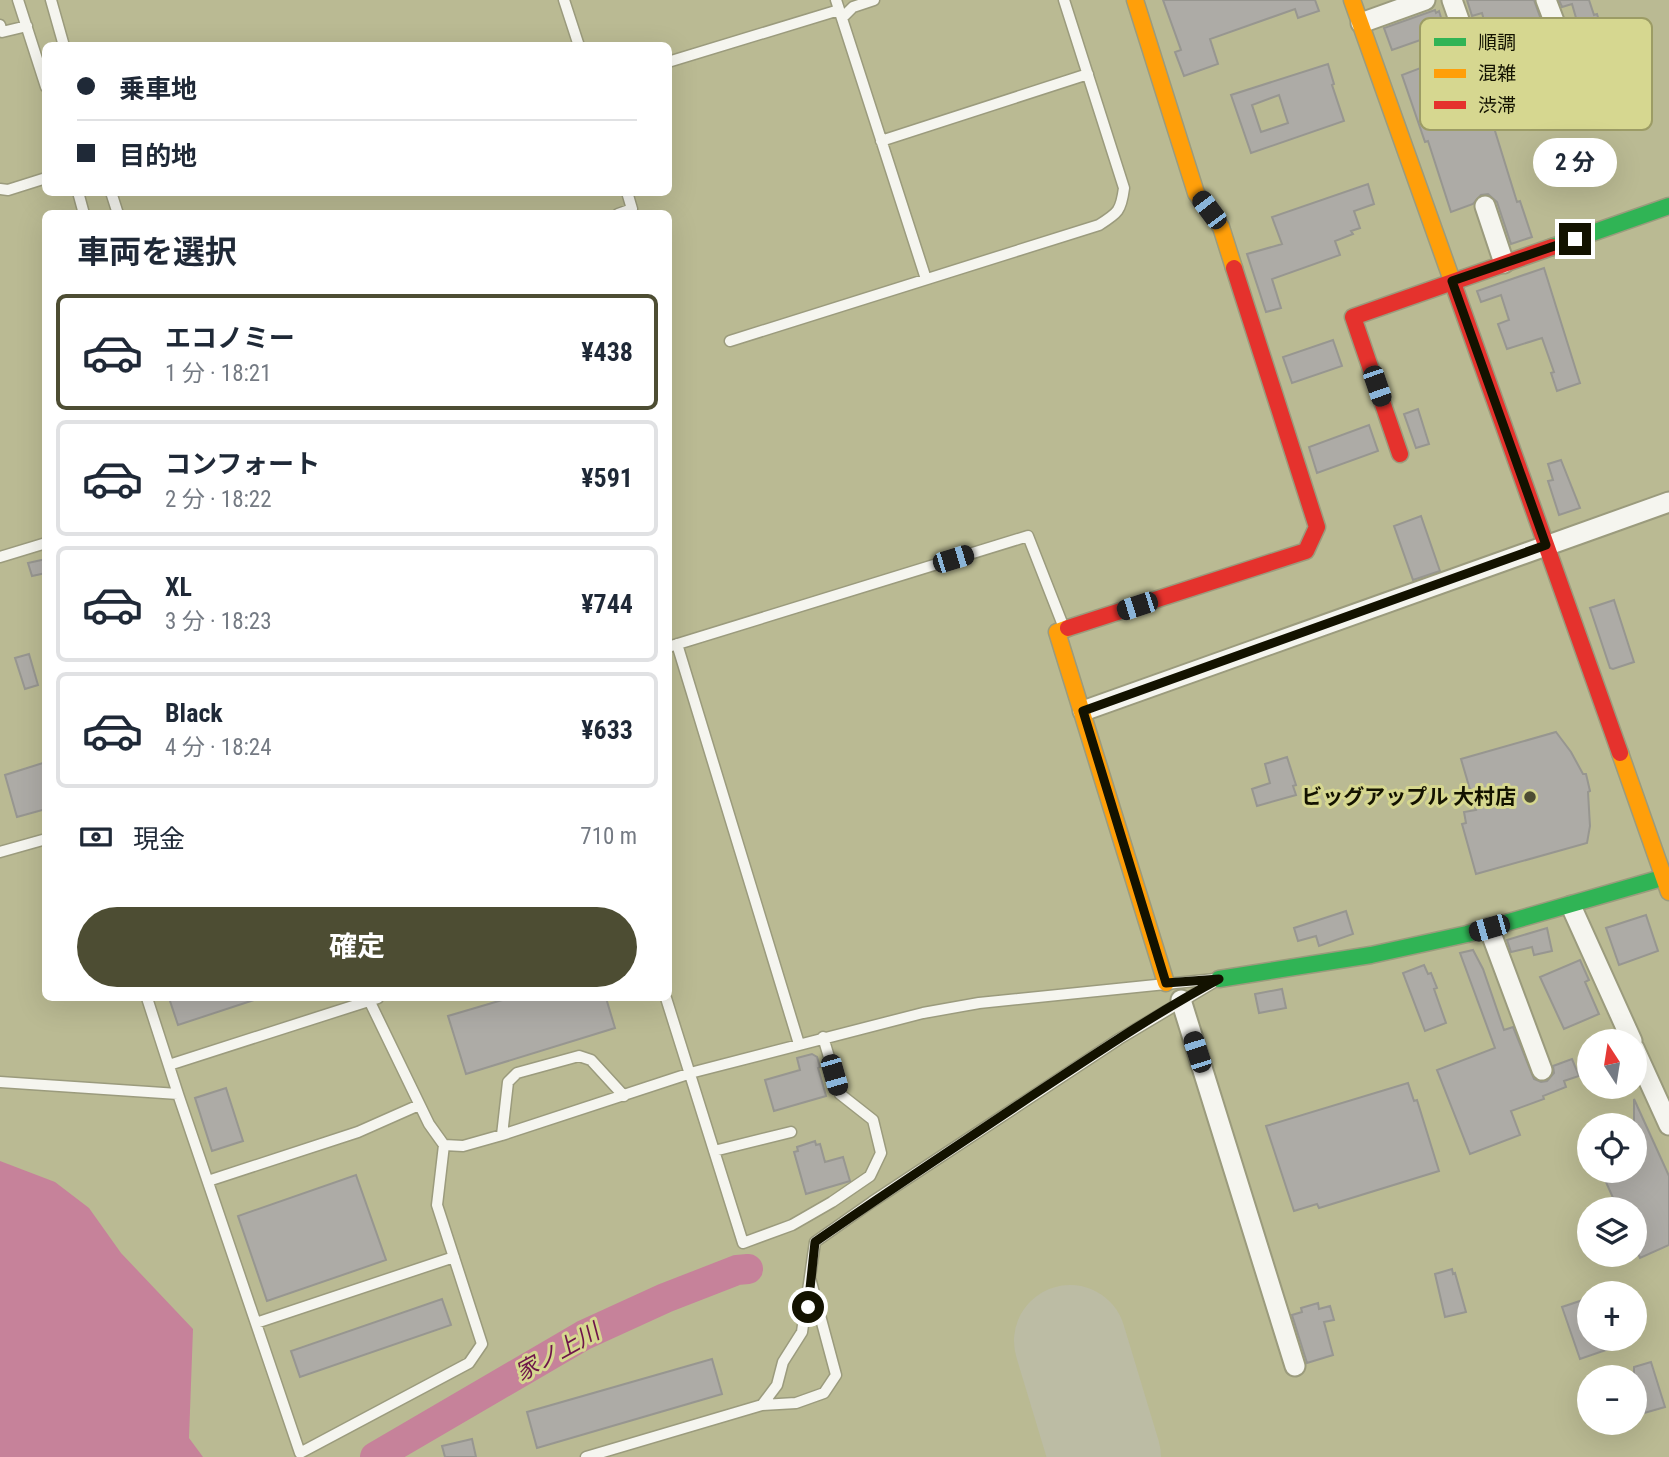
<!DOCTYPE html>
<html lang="ja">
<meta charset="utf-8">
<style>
body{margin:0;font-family:"Roboto Condensed","Noto Sans JP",sans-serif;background:#f2f2f3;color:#1f2937;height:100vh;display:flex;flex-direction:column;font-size:26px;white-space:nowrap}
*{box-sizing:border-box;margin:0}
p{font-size:23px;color:#747a83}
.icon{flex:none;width:38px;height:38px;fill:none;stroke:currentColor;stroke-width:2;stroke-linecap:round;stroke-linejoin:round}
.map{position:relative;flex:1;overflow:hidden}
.sheet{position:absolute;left:42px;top:210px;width:630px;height:791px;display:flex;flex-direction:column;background:#fff;border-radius:10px;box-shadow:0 7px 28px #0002}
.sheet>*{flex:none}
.banner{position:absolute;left:42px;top:42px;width:630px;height:154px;border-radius:10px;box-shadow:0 7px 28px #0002;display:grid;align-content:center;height:154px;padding:0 35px;background:#fff}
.needle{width:46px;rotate:348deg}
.tools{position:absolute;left:1577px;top:1029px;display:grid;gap:14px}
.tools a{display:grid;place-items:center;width:70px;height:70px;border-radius:50%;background:#fff;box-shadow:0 7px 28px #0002;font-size:35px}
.end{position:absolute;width:32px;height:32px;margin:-16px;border:9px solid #131200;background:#fff;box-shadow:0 0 0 4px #fff}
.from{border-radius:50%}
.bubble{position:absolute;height:49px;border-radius:24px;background:#fff;box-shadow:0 7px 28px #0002;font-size:23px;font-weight:700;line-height:49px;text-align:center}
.car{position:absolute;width:21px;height:42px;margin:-21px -10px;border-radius:9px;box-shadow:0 0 5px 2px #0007;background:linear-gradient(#222 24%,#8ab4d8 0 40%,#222 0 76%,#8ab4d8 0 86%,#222 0)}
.banner b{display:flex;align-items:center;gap:24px;height:66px;font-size:26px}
.banner b+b{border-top:2px solid #e0e1e3}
.banner i{width:18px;height:18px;background:#1f2937}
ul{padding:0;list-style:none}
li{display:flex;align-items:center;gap:21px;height:116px;margin:0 14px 10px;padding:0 21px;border:4px solid #e0e1e3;border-radius:10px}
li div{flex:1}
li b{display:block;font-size:26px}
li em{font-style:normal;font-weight:700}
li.current{border-color:#4d4d33}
li>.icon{width:63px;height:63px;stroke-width:1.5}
h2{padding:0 35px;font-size:32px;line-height:84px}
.pay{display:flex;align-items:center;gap:18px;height:77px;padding:0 35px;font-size:26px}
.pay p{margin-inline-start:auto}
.action{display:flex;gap:14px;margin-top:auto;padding:14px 35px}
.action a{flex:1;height:80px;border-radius:42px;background:#4d4d33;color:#fff;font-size:28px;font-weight:700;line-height:80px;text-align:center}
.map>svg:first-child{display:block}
.water{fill:#c6829a}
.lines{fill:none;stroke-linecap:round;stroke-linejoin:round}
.river{stroke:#c6829a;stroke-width:30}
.runway{stroke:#bcbca4;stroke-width:112}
.building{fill:#adaba6;stroke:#979690;stroke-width:2;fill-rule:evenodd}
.lane-casing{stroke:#9b9b7d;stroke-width:13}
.street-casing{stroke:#9b9b7d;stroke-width:23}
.fast-casing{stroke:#9b9b7d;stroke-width:19}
.slow-casing{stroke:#9b9b7d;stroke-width:19}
.jam-casing{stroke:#9b9b7d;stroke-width:19}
.lane{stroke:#f5f5ef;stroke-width:10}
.street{stroke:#f5f5ef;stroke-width:19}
.fast{stroke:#30b455;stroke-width:16}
.slow{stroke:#ff9f0a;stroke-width:16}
.jam{stroke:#e5322d;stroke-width:16}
.route{stroke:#131200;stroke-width:9}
.poi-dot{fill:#4d4d33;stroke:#d6d790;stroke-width:2.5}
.labels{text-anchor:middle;stroke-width:6;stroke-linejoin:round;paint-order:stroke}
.poi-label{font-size:21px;font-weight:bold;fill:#131200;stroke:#d6d790;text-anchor:end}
.water-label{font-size:23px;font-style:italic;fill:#6e154a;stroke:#d6d790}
.key{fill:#d6d790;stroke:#9c9c65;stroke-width:2}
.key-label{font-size:19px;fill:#131200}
</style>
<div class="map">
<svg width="1669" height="1457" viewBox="0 0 1669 1457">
<rect width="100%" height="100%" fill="#baba93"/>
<!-- water -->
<path class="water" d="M0 1161 55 1182 89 1208 121 1253 193 1329 189 1438 203 1457H0Z"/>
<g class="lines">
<!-- river -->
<path class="river" d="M375 1457 584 1335 665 1298 737 1270 748 1269"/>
<!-- runway -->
<path class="runway" d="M1070 1341 1105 1457"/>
</g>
<!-- building -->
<path class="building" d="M1163 0H1315L1319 11 1298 18 1295 9 1210 39 1218 64 1184 76 1175 52 1181 50Z
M1467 0H1534L1548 39 1553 64H1551L1559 88 1529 98 1530 102 1507 108 1502 91 1508 85V77L1504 72 1497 69 1482 13 1472 16Z
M1559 0H1589L1594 15 1597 14 1614 69 1589 77 1585 64 1589 63 1572 4 1562 7Z
M1435 10 1436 13 1439 11 1442 21 1446 19 1461 64 1472 107 1502 99 1506 114 1491 118 1517 202 1520 201 1532 237 1511 244 1497 202 1488 194 1481 195 1473 204 1451 212 1428 141 1425 142 1402 75 1434 63 1426 38 1392 50 1384 28Z
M1328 64 1334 84 1332 85 1344 121 1251 153 1231 95ZM1279 95 1288 123 1261 132 1252 105Z
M1368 184 1374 204 1354 211 1360 228 1351 231 1353 234 1335 241 1340 255 1272 279 1281 308 1266 312 1247 254 1282 244 1272 217Z
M1544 268 1580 383 1557 391 1551 373 1554 372 1542 338 1507 349 1498 324 1509 320 1501 295 1481 302 1477 291Z
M1333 340 1342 366 1292 383 1283 357Z
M1418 409 1429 444 1416 448 1404 414Z
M1369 425 1378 451 1317 473 1309 447Z
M1561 460 1580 508 1559 515 1548 481 1553 480 1548 464Z
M1421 516 1440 571 1413 580 1394 526Z
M46 559V573L32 576 28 563Z
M1614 600 1634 662 1613 669 1610 668 1590 608Z
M29 654 38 685 25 689 15 658Z
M1556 732 1571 752 1583 774H1586L1590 791 1588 792 1590 826 1587 843 1476 874 1462 824 1466 823 1464 812 1476 810 1461 759Z
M1287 757 1296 785 1293 786 1296 795 1257 806 1252 789 1270 783 1265 764Z
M46 762V809L17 817 5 775Z
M1346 911 1353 934 1319 946 1316 936 1298 941 1294 928Z
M1646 915 1658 951 1619 965 1606 928Z
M1547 928 1552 951 1534 955 1532 947 1511 952 1507 940Z
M1473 950 1483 969 1504 1030 1513 1027 1534 1079 1541 1082 1547 1081 1554 1073 1553 1066 1572 1059 1579 1076 1564 1081 1566 1087 1543 1096 1544 1099 1511 1111 1520 1135 1470 1154 1437 1070 1495 1048 1460 953Z
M1580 960 1589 980 1585 982 1599 1014 1564 1029 1540 977Z
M1424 965 1428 974 1431 973 1437 988 1434 989 1446 1023 1425 1031 1403 973Z
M1282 989 1286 1008 1259 1013 1255 994Z
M169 998H254V1000L178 1025Z
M509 998H606L615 1028 466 1074 448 1016Z
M812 1054 817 1057 820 1067 818 1068 826 1096 774 1111 765 1080 800 1070 797 1058Z
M1408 1083 1414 1101 1417 1100 1439 1171 1319 1208 1317 1204 1294 1211 1266 1126Z
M226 1088 243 1141 212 1151 195 1098Z
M1634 1099 1669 1176V1245L1640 1258 1634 1245V1209H1618L1601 1171H1634Z
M815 1141 816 1145 820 1144 825 1162 843 1157 850 1181 806 1194 794 1152 798 1151 797 1147Z
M356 1175 386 1260 267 1301 238 1216Z
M1452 1269 1453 1274 1455 1273 1466 1312 1445 1317 1435 1274Z
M1589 1298V1339H1632V1341L1580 1359 1562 1307Z
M442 1299 451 1325 300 1377 291 1351Z
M1318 1303 1319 1309 1330 1306 1334 1320 1324 1322 1333 1355 1307 1363 1292 1315 1302 1312 1301 1308Z
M712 1359 722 1394 537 1448 527 1412Z
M1651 1362 1665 1407 1634 1416V1367Z
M472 1439 476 1457H445L442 1446Z"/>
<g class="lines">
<!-- lane casing -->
<g class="lane-casing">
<path id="lane" d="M18 0 46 87
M51 0 64 46
M564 0 579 46
M836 0 926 279
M842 18 853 7 874 0
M0 25 2 32 27 26
M668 62 839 10
M881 141 1088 74
M0 189 8 190 46 178
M78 192 84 214
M111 192 118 214
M618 214 632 209 627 192
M730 341 1099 225C1118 213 1121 211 1124 188L1064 0
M0 557 46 543
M677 644 799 1044
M668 647 1028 536 1064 628
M0 852 46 839
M147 998 178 1094
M368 998 429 1124 444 1145 463 1146 502 1135 694 1072 923 1013 979 1003 1215 979
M666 998 743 1243 792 1225 832 1202 870 1176 881 1153 873 1120 840 1094 823 1037
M169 1065 378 998
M0 1082 178 1094 300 1453 469 1363 482 1344 437 1205 444 1145
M502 1135 508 1082 517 1073 579 1056 591 1060 624 1096
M714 1151 791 1132
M208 1181 358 1132 419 1105
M810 1278 836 1375 824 1393 796 1403 762 1405 777 1385 783 1362 802 1332 815 1242 872 1202 1119 1039 1216 981
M256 1323 454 1257
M586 1457 762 1405"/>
</g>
<!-- street casing -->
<g class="street-casing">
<path id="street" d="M1452 0 1482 85 1496 81
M1546 0 1568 58
M1361 23 1425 0
M1485 206 1504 263
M1083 711 1669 502
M1571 906 1632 1041
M1489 928 1542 1070
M1181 1000 1295 1366
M1634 1048 1669 1125"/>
</g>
<!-- fast casing -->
<g class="fast-casing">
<path id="fast" d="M1552 247 1669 206
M1219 979 1371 955 1467 934 1669 876"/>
</g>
<!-- slow casing -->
<g class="slow-casing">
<path id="slow" d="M1135 0 1196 193 1221 227 1234 268
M1352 0 1454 286
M1068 628 1057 632 1166 983
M1620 753 1669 892"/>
</g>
<!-- jam casing -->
<g class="jam-casing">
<path id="jam" d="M1454 286 1620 753
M1400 454 1353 317 1552 247
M1068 628 1306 551 1317 527 1234 268"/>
</g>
<!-- lane -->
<use href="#lane" class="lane"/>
<!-- street -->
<use href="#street" class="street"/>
<!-- fast -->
<use href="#fast" class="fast"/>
<!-- slow -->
<use href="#slow" class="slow"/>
<!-- jam -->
<use href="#jam" class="jam"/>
</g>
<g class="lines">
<!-- route -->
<path class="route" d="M808 1307 815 1242C884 1194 954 1148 1024 1101 1088 1059 1152 1015 1219 979L1166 983 1083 711 1546 545 1452 281 1575 239"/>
</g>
<!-- markers -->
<circle class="poi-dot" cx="1530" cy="797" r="7"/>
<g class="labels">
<!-- poi labels -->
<g class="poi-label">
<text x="1516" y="804">ビッグアップル 大村店</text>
</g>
<!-- water labels -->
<g class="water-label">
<text transform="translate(557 1352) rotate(-29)" y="8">家ノ上川</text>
</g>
</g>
<!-- legend -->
<rect x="1420" y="18" width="232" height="112" rx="10" class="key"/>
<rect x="1434" y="38" width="32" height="8" fill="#30b455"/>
<rect x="1434" y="69" width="32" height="9" fill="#ff9f0a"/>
<rect x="1434" y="101" width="32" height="8" fill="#e5322d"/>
<g class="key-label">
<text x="1478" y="49">順調</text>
<text x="1478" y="80">混雑</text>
<text x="1478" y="112">渋滞</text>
</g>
</svg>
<div class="tools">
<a><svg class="needle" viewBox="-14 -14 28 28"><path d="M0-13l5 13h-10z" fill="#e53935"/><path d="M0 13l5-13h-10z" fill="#747a83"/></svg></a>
<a><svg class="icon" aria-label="locate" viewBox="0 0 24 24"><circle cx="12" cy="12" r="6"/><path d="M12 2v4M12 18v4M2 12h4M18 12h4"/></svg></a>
<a><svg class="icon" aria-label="layers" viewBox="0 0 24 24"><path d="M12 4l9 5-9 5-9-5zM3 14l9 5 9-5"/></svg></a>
<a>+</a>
<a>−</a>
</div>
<i class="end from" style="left:808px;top:1307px"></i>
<i class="end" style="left:1575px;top:239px"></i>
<div class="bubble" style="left:1533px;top:138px;width:84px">2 分</div>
<i class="car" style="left:1209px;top:210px;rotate:323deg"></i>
<i class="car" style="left:1377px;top:386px;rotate:161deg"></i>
<i class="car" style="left:953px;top:559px;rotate:73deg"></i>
<i class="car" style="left:1137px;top:606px;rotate:252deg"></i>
<i class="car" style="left:1489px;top:928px;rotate:254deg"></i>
<i class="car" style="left:1197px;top:1052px;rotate:342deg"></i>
<i class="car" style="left:834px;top:1075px;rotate:164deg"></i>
<div class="banner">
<b><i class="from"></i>乗車地</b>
<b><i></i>目的地</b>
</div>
<section class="sheet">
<h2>車両を選択</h2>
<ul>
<li class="current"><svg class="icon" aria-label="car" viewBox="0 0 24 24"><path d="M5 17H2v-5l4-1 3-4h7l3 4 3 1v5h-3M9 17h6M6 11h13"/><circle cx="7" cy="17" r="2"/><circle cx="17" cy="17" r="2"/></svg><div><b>エコノミー</b><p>1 分 · 18:21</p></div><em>¥438</em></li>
<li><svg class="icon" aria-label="car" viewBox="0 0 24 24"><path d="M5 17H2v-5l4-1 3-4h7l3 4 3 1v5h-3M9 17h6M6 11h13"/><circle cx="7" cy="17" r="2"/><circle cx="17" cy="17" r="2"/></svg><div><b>コンフォート</b><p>2 分 · 18:22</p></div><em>¥591</em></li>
<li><svg class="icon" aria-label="car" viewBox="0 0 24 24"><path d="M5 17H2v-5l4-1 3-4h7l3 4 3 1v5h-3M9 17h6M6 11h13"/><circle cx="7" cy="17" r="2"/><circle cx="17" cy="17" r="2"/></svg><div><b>XL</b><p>3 分 · 18:23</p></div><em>¥744</em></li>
<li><svg class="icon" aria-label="car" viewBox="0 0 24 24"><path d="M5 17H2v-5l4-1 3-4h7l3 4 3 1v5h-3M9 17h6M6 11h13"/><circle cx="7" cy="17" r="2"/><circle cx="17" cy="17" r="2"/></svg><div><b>Black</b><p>4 分 · 18:24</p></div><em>¥633</em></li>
</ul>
<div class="pay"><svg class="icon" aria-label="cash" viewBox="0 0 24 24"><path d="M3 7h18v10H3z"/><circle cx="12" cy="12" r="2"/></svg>現金<p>710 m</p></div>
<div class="action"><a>確定</a></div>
</section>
</div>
